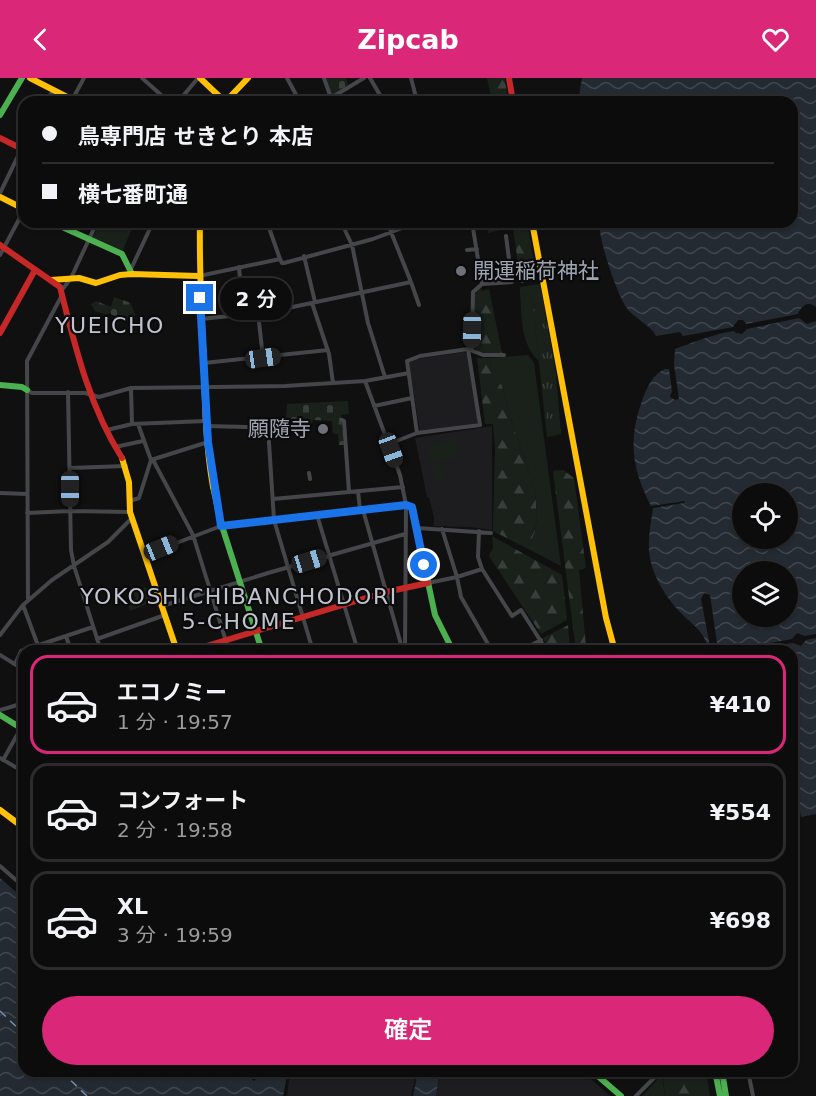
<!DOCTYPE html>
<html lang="ja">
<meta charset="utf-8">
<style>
body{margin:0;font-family:"DejaVu Sans","Noto Sans JP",sans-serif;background:#151516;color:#f1f3f6;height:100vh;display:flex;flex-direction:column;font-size:22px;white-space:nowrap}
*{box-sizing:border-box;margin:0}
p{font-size:20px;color:#9a9b9d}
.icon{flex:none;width:33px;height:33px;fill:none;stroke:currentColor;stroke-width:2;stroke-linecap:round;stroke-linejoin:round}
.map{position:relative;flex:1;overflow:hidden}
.panel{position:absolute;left:18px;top:567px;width:780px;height:432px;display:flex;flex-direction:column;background:#0c0c0d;border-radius:18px;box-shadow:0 2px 4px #0004,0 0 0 2px #2c2c2e}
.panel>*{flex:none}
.hud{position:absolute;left:18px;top:18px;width:780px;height:132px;border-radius:18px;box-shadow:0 2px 4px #0004,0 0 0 2px #2c2c2e;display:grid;align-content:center;height:132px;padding:0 24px;background:#0c0c0d}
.controls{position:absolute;left:732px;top:405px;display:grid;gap:12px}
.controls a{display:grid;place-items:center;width:66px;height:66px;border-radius:50%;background:#0c0c0d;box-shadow:0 2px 4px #0004,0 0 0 2px #2c2c2e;font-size:30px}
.end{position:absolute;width:27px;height:27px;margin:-14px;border:8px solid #1a73e8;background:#fff;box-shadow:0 0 0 3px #fff}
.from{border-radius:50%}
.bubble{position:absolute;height:42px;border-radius:21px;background:#0c0c0d;box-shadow:0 2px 4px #0004,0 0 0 2px #2c2c2e;font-size:20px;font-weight:600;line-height:42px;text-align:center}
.car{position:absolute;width:18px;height:36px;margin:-18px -9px;border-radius:8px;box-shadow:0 0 4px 2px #0007;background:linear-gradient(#222 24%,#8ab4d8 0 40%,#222 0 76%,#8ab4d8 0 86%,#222 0)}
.hud b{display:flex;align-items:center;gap:21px;height:57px;font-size:22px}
.hud b+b{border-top:2px solid #2c2c2e}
.hud i{width:15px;height:15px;background:#f1f3f6}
ul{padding:10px 0 0;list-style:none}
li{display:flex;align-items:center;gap:18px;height:99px;margin:0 12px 9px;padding:0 12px;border:3px solid #2c2c2e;border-radius:18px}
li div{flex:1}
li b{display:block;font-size:22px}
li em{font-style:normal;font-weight:600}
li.selected{border-color:#db2777}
li>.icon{width:54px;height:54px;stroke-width:1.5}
.cta{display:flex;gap:12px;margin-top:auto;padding:12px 24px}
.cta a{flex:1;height:69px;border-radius:36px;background:#db2777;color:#fff;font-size:24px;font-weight:600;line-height:69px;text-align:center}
header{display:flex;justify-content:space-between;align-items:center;height:78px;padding:0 24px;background:#db2777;color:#fff;font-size:27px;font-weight:600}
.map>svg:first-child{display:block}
.built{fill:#1d1d1f}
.grass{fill:url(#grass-tufts)}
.forest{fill:url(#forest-firs)}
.cemetery{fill:url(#cemetery-stones)}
.green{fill:#1a211b}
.water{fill:url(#water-waves);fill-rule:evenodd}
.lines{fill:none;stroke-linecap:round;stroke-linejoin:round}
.ferry{stroke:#7691af;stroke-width:1.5;stroke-dasharray:8 6;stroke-linecap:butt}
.street{stroke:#454649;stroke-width:4}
.fast{stroke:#4caf50;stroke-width:6}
.slow{stroke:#ffc107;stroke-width:6}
.jam{stroke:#c62828;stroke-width:6}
.route{stroke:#1a73e8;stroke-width:8}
.poi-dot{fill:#6e717a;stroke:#0b0b0c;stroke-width:2}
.labels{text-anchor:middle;stroke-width:4.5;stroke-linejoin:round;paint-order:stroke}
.poi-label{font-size:21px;fill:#a0a5b2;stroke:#0b0b0c;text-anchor:start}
.neighbourhood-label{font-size:22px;letter-spacing:1.5px;fill:#c1c4ce;stroke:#0b0b0c}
</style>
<header><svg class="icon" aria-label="back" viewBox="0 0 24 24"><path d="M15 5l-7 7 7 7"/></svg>Zipcab<svg class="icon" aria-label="heart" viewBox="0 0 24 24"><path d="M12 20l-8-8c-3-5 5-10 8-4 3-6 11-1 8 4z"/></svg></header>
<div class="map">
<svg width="816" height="1018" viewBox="0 0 816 1018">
<defs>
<pattern id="grass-tufts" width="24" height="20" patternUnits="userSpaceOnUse" patternTransform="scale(1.5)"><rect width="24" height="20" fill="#1a211b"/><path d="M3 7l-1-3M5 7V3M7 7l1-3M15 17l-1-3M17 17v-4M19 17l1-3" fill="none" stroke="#383e3a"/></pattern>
<pattern id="forest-firs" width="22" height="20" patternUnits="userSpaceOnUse" patternTransform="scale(1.5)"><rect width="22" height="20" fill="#1a211b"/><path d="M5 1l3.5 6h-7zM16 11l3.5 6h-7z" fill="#383e3a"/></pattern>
<pattern id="cemetery-stones" width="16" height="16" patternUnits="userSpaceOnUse" patternTransform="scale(1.5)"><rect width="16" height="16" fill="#1a211b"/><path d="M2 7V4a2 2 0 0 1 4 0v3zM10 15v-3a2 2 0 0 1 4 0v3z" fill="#383e3a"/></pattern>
<pattern id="water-waves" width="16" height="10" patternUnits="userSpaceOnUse" patternTransform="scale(1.5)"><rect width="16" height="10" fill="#242a32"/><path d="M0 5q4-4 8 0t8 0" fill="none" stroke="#40464d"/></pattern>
</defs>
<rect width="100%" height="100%" fill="#101011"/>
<!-- built -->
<path class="built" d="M464 274 468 276 478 345 420 354 409 285 411 282Z
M492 348V452L470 449 434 448V439L429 420 427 419 415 360Z
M290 993H417L411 1018H287Z
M441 993H582L610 1018H436Z"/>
<!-- grass -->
<path class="grass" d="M540 206 556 296 561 356 547 359 532 220 520 215V209Z"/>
<!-- forest -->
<path class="forest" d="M487 0H505L508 24H492Z
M487 144H508L509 150 488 155Z
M512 144H527L537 202 521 205Z
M480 210 482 213 489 211 502 275 483 276 474 270 475 216Z
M477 280H490L494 301 502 307 513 347 535 412 537 438 535 454 528 471 493 453 495 370 493 346H485Z
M563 392 574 400 586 490 579 492 586 569 604 571V573H576L553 393Z
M492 458 562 497 567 542 541 556 489 478 493 470Z
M568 547 570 573H550L543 560Z
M662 993H706L710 1018H665Z"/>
<!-- cemetery -->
<path class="cemetery" d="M326 0H346L348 7 332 18Z
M114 219 131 225 135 238 134 246 108 235 107 237 95 233 91 226 96 223 111 229Z
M348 323 349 336 341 337 344 367H339L338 356H333L332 343 313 342 311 350 296 349V343H286L287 326Z"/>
<!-- green -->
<path class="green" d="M100 144H129L134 146 122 174 92 161Z
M520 215 532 219 539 283C520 266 522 239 520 215Z
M528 277 534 285 561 488 528 471 535 454 537 438 535 412 513 347 502 307 494 302 490 280Z
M457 360V380L432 385 428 367Z
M440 386 444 403 436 405 432 388Z
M146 509 152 524 130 533 127 525 136 521 133 514Z
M661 993 665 1018H642L657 1002 656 998Z"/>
<!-- water -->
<path class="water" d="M582 0H816V229C808 222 801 228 798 236L746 246 743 242H738L733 249 683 258 680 254 656 258C650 246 634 241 626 229 616 213 599 163 599 144H792V24H578Z
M799 240 807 246 816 243V556L805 558 797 555 792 561 743 570 737 565 719 568 717 565 710 517 704 515 701 521 710 569 708 570C703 551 693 548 680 534 665 518 651 496 649 473 648 459 651 444 653 430L684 425 685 423 651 428C631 389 628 361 643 320 648 308 653 296 665 291H669L672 313 670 319 675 322 679 321 674 287 675 271C695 264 713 256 734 253L736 255 742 256 747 251ZM742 416H788V460H742ZM742 494H788V538H742Z
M816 560V736L801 739 797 717 792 718V573H745L793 565 801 568 806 562Z
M0 800 24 821V993H241L254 1003 264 993H288L283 1018H0Z
M418 993H440L436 1018H413Z"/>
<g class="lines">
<!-- ferry -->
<path class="ferry" d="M0 933 24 956
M61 993 87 1018"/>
<!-- street -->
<path class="street" d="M142 0 169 24
M287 0 300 24
M324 0 331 20
M370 0 384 24
M411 0 417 23
M72 22 84 0
M47 24 53 12
M178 24 198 0
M324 24 364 0
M414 24 440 18 443 24
M0 115 19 76 22 71H23
M267 144 280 181
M341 144 352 167 368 245 385 299
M472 144 482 206
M467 172 477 171
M0 177 24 132
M304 178 315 224
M239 189 243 237
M131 191 153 144
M199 198 280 181 282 185H284L373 161 418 144
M411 204 419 227
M62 212 71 200 97 144
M312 225 329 276 333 305
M258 235 263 280
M201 241 269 234 411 204 387 144
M472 271 473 214 482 206 512 204 506 158
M204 285 328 272
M365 303 400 397 406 427 405 573
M131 310 132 346
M27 312 32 315H85L99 319 131 310 285 308 365 303 409 295
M68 314 71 472 74 488 101 573
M374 328 412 320
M342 342 344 343 349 414
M138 346 151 382
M206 348 283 350
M268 349 274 442 313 573
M107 352 132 346 206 343
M417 355 407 283 420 278 468 271 483 277H504
M389 366 417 355 480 347 468 271
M115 369 143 363
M153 382 193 457 229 573
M70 390 126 388
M309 395 310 401
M358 413 360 432
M0 415 27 416
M273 421 403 409
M130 423 139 420 151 382 208 364
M363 432 402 570
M27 435 70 433 130 434
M317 437 358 573
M417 450 491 455
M442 451 457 499 461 519 492 573
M479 453 478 479 482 491 512 538 521 532 547 573
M145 477 221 448 406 427
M428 505 457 499 482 491
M28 521 27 283 62 217
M23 527 40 573
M162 528 268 495 405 456
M0 557 23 527 52 502 108 464 132 440
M66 558 71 573
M97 561 165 537
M392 573 403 569
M520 573 541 562
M0 577 24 592
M15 586 21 573 93 549
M0 632 24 625
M0 680 24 694
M3 682 21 650
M0 788 24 809
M748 993 753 1018
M636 1018 655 999 648 993"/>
<!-- fast -->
<path class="fast" d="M0 37 22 0
M51 144 122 176 132 196
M0 307 22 309 27 312
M213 409 221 445 262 573
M406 427 412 429 435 537 453 573
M0 637 24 652
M592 993 621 1018
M715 993 720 1018
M722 993 726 1018"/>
<!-- slow -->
<path class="slow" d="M30 0 77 24
M200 0 220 19 228 21 248 0
M0 119 24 131
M200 144C199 193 202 242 204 290 205 330 206 370 213 409
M532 144 606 540 615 573
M51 202 79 200 96 205 120 197 132 196 198 198
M122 380 129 404 130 434 177 573
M0 732 24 750"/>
<!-- jam -->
<path class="jam" d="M509 0 513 24
M0 60 24 72
M0 167 60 209C75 268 89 328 122 380
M0 255 35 192
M190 573 386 514 428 505"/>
</g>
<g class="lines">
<!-- route -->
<path class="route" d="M200 220 208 364 221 448 406 427 412 429 424 487"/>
</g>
<!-- markers -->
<g class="poi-dot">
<circle cx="461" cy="193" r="6"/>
<circle cx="323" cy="351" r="6"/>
</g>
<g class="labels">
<!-- poi labels -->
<g class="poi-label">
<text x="473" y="200">開運稲荷神社</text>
<text x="311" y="358" text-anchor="end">願隨寺</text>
</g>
<!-- neighbourhood labels -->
<g class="neighbourhood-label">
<text x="110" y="255">YUEICHO</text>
<text x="239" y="526">YOKOSHICHIBANCHODORI<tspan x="239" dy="25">5-CHOME</tspan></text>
</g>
</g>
</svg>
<div class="controls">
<a><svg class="icon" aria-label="locate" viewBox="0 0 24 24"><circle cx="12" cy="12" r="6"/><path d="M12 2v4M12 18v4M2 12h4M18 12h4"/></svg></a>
<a><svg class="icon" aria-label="layers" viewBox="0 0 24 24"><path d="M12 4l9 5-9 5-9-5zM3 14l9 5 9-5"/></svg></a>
</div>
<i class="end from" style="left:424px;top:487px"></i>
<i class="end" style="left:200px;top:220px"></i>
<div class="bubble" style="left:220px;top:200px;width:72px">2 分</div>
<i class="car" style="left:472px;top:252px;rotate:181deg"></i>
<i class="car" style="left:263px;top:280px;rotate:82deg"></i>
<i class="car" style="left:391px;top:372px;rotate:160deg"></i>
<i class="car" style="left:70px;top:411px;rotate:180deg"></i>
<i class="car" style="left:161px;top:470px;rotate:68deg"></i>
<i class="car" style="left:309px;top:483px;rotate:73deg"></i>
<div class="hud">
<b><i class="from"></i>鳥専門店 せきとり 本店</b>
<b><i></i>横七番町通</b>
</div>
<section class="panel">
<ul>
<li class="selected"><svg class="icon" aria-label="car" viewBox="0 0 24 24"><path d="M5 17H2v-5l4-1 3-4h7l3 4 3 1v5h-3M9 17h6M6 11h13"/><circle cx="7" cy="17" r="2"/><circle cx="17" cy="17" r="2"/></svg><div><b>エコノミー</b><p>1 分 · 19:57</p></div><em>¥410</em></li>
<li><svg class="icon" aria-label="car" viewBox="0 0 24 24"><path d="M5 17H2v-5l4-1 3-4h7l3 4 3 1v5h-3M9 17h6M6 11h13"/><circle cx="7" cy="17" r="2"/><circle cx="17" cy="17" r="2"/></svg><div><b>コンフォート</b><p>2 分 · 19:58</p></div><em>¥554</em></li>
<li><svg class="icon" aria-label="car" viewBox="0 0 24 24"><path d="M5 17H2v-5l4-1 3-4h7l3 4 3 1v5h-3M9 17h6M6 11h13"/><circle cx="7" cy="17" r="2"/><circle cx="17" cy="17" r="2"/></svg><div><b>XL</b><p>3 分 · 19:59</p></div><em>¥698</em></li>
</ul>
<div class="cta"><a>確定</a></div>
</section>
</div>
